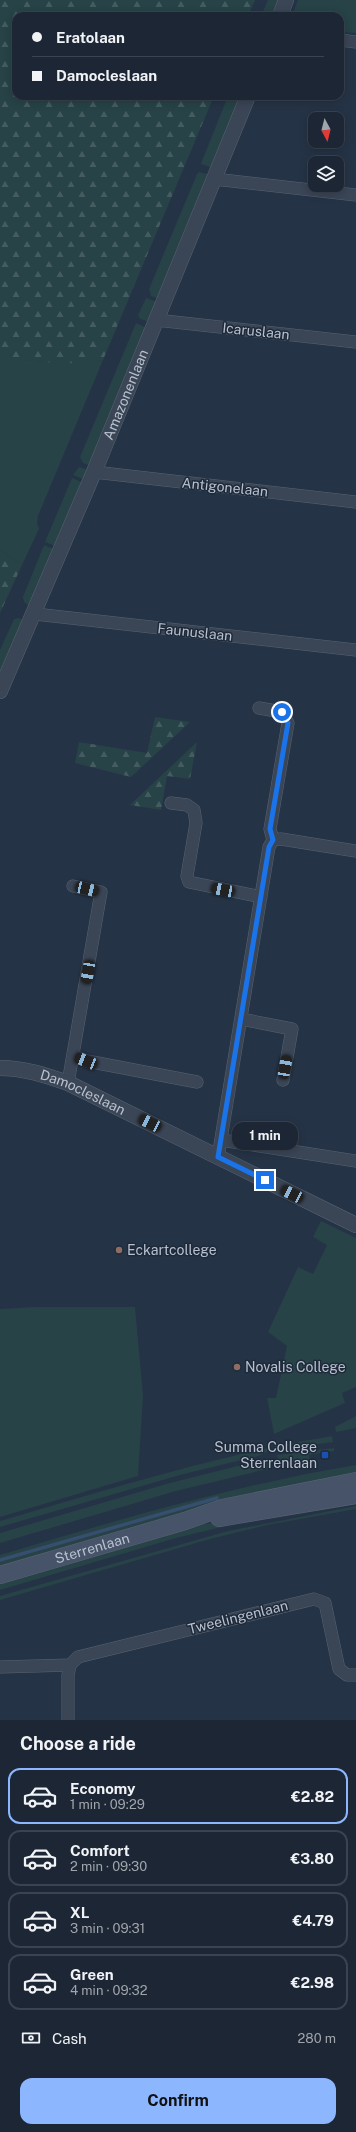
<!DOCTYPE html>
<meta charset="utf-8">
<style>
body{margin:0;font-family:"Public Sans",sans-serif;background:#293240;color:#f1f3f6;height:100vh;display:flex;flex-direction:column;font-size:15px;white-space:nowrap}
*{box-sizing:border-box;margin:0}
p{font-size:13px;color:#a0a5ac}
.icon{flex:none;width:22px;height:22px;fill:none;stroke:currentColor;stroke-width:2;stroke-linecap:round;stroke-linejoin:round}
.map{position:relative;height:1720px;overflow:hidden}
.panel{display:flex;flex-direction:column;background:#1c2634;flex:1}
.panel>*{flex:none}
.guide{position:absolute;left:12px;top:12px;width:332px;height:88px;border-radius:12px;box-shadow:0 2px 10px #0003,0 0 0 1px #3a434f;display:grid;align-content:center;height:88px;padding:0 20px;background:#1c2634}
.needle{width:26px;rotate:173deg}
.fabs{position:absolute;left:308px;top:112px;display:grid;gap:8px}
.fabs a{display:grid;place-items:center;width:36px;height:36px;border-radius:8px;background:#1c2634;box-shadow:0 2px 10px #0003,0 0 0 1px #3a434f;font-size:20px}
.end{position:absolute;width:18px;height:18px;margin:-9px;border:5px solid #1a73e8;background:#fff;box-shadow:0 0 0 2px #fff}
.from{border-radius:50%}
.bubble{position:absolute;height:28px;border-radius:12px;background:#1c2634;box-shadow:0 2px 10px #0003,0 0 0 1px #3a434f;font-size:13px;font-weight:700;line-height:28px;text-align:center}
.car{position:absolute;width:12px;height:24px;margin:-12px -6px;border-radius:5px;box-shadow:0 0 3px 1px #0007;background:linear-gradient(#222 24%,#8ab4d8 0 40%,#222 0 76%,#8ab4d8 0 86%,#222 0)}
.guide b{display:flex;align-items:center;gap:14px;height:38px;font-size:15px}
.guide b+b{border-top:1px solid #3a434f}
.guide i{width:10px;height:10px;background:#f1f3f6}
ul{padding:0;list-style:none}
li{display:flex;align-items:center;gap:12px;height:56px;margin:0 8px 6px;padding:0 12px;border:2px solid #3a434f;border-radius:12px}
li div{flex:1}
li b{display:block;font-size:15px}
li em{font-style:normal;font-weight:700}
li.selected{border-color:#8cb7ff}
li>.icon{width:36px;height:36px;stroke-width:1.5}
h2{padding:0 20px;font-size:18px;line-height:48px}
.pay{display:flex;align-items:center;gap:10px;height:44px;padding:0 20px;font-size:15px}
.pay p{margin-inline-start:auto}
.button{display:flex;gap:8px;margin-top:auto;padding:8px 20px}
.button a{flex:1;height:46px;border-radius:12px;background:#8cb7ff;color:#111;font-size:16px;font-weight:700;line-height:46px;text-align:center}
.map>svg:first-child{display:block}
.grass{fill:#274347}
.forest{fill:url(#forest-firs)}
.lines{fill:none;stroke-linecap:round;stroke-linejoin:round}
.stream{stroke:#374e6e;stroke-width:3.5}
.minor-casing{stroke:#586372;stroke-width:13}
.tertiary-casing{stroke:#586372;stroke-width:16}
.secondary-casing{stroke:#586372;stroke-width:18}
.minor{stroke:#3a4555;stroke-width:12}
.tertiary{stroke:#3a4555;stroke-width:15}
.secondary{stroke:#475368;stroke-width:17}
.route{stroke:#1a73e8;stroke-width:5}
.education-dot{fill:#8d6e63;stroke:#1e2a3a;stroke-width:1.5}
.transit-dot{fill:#1a4fb4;stroke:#1e2a3a;stroke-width:1.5}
.labels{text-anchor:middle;stroke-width:3;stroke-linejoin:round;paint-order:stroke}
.street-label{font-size:14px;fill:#b7c0ce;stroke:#1e2a3a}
.poi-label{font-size:14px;fill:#b7c0ce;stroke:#1e2a3a;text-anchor:start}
</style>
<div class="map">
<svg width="356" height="1720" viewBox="0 0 356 1720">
<defs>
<pattern id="forest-firs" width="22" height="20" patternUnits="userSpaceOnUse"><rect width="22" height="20" fill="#274347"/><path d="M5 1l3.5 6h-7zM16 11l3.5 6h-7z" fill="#445c60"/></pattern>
</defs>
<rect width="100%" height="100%" fill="#253346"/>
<!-- grass -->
<path class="grass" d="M268 0H281L275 16H261Z
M298 0H356V33L340 32V16H292Z
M228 96H242L213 168 201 164 202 161Z
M199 172 210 175 159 299 151 296 149 289 197 174Z
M146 298 158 302 150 322 140 319 138 315Z
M136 323 147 328 91 466 83 463 80 457Z
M13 359C44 362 72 365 103 360L38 516 37 523 39 529 22 565 0 550V361Z
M79 467 89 470 85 480 73 475Z
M72 478 84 483 58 547 45 542Z
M44 545 56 550 32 608 24 602 23 597Z
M19 618 25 621 0 677V650L14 619Z
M321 1221 356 1238V1387L342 1393 345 1403 274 1434 267 1398H276L287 1346 268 1332 298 1267 313 1274 327 1245 313 1237Z
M34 1307H135L143 1395 138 1476 0 1517V1309Z
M356 1416V1428L336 1432 335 1427Z
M332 1436 333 1442 276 1450 275 1446Z
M267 1448V1452L258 1456 180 1475 0 1527V1521C88 1495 177 1468 267 1448Z
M334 1448V1451L309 1455 310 1461 279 1467 277 1455Z
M269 1458 271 1468 176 1491 0 1543V1533L166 1484Z
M356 1465V1477L0 1568V1555C118 1520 235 1485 356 1465Z
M356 1506V1509L267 1525 210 1539 0 1600V1596L228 1531Z
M255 1519 176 1538 0 1590V1581L192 1525Z"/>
<!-- forest -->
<path class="forest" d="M0 0H255L248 16H16V96H214L103 360C89 362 74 364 59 363 39 362 20 358 0 361Z
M0 550 22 565 0 613Z
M155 717 190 722 131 777 75 763 79 742 147 753Z
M197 742 190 779 167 776 161 810 130 805Z"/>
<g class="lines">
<!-- stream -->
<path class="stream" d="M0 1560 217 1498"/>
<!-- minor casing -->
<g class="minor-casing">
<path id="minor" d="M340 40 356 42
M214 179 356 195
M156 320 356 342
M94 472 356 502
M35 614 356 650
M171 803 187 805 194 810 196 823 187 876 189 882 261 897
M273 840 281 839 356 851
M241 1019 292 1029 283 1080
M74 1056 87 1061 197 1082
M68 1083 101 892 73 886
M221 1140 356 1161
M218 1157 269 847 273 840 270 829 288 723 282 712 259 708
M0 1667 70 1665
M68 1720V1675L70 1665 78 1657 314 1599 325 1603 339 1669 347 1675H356"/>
</g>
<!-- tertiary casing -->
<g class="tertiary-casing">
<g id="tertiary">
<path d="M280 16 286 0"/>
<path id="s1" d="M0 691 94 472 248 96"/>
<path id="s2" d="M0 1068C24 1068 45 1075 68 1083L356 1225"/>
</g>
</g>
<!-- secondary casing -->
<g class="secondary-casing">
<g id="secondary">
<path d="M219 1518 356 1495"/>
<path id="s3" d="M0 1575 185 1521 222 1508 356 1481"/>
</g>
</g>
<!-- minor -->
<use href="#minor" class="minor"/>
<!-- tertiary -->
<use href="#tertiary" class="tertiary"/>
<!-- secondary -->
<use href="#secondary" class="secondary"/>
</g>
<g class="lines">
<!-- route -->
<path class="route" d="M265 1180 218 1157 269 847 273 840 270 829 288 723 282 712"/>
</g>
<!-- markers -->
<g class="education-dot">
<circle cx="119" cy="1250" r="4"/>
<circle cx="237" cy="1367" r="4"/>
</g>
<rect class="transit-dot" x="321" y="1451" width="8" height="8" rx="2"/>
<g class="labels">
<!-- street labels -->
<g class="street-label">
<text transform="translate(256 331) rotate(6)" y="5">Icaruslaan</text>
<text dy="5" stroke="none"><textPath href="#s1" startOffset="322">Amazonenlaan</textPath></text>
<text transform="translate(225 487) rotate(6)" y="5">Antigonelaan</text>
<text transform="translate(195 632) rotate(6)" y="5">Faunuslaan</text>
<text dy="5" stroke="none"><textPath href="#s2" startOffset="87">Damocleslaan</textPath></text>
<text dy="5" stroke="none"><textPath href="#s3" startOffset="96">Sterrenlaan</textPath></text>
<text transform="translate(238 1617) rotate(-14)" y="5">Tweelingenlaan</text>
</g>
<!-- poi labels -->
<g class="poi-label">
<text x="127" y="1255">Eckartcollege</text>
<text x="245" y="1372">Novalis College</text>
<text x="317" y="1452" text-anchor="end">Summa College<tspan x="317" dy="16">Sterrenlaan</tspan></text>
</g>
</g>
</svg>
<div class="fabs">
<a><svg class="needle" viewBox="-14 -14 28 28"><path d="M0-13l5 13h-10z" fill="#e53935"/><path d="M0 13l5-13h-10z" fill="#a0a5ac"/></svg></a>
<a><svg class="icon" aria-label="layers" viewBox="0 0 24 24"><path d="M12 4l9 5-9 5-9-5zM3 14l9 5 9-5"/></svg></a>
</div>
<i class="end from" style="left:282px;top:712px"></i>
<i class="end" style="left:265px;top:1180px"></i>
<div class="bubble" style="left:232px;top:1122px;width:66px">1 min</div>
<i class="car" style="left:87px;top:889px;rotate:103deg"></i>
<i class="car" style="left:223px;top:890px;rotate:281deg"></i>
<i class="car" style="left:88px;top:972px;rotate:190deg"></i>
<i class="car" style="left:86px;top:1061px;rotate:292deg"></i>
<i class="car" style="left:285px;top:1067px;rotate:10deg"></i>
<i class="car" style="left:150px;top:1123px;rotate:296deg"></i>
<i class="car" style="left:292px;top:1194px;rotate:296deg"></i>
<div class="guide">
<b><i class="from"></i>Eratolaan</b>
<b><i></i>Damocleslaan</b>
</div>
</div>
<section class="panel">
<h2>Choose a ride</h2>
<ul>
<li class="selected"><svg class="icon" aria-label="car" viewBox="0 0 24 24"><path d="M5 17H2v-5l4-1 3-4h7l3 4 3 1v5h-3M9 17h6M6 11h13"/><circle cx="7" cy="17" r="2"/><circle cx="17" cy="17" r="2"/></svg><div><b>Economy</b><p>1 min · 09:29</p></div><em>€2.82</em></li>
<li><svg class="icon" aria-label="car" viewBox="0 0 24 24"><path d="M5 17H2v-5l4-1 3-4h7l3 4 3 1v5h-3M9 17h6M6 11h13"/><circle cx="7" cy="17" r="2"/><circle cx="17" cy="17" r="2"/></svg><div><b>Comfort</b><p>2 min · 09:30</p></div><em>€3.80</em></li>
<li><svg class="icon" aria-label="car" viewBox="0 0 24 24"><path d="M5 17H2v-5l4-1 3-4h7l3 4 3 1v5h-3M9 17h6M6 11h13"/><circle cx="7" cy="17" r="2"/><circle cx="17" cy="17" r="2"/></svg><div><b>XL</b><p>3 min · 09:31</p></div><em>€4.79</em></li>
<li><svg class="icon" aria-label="car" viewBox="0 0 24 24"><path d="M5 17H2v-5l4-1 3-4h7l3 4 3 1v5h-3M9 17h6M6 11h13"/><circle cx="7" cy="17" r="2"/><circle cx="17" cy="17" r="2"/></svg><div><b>Green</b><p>4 min · 09:32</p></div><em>€2.98</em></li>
</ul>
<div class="pay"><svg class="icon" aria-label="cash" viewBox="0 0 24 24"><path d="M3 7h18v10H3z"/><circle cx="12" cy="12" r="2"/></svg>Cash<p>280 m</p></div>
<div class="button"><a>Confirm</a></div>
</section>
